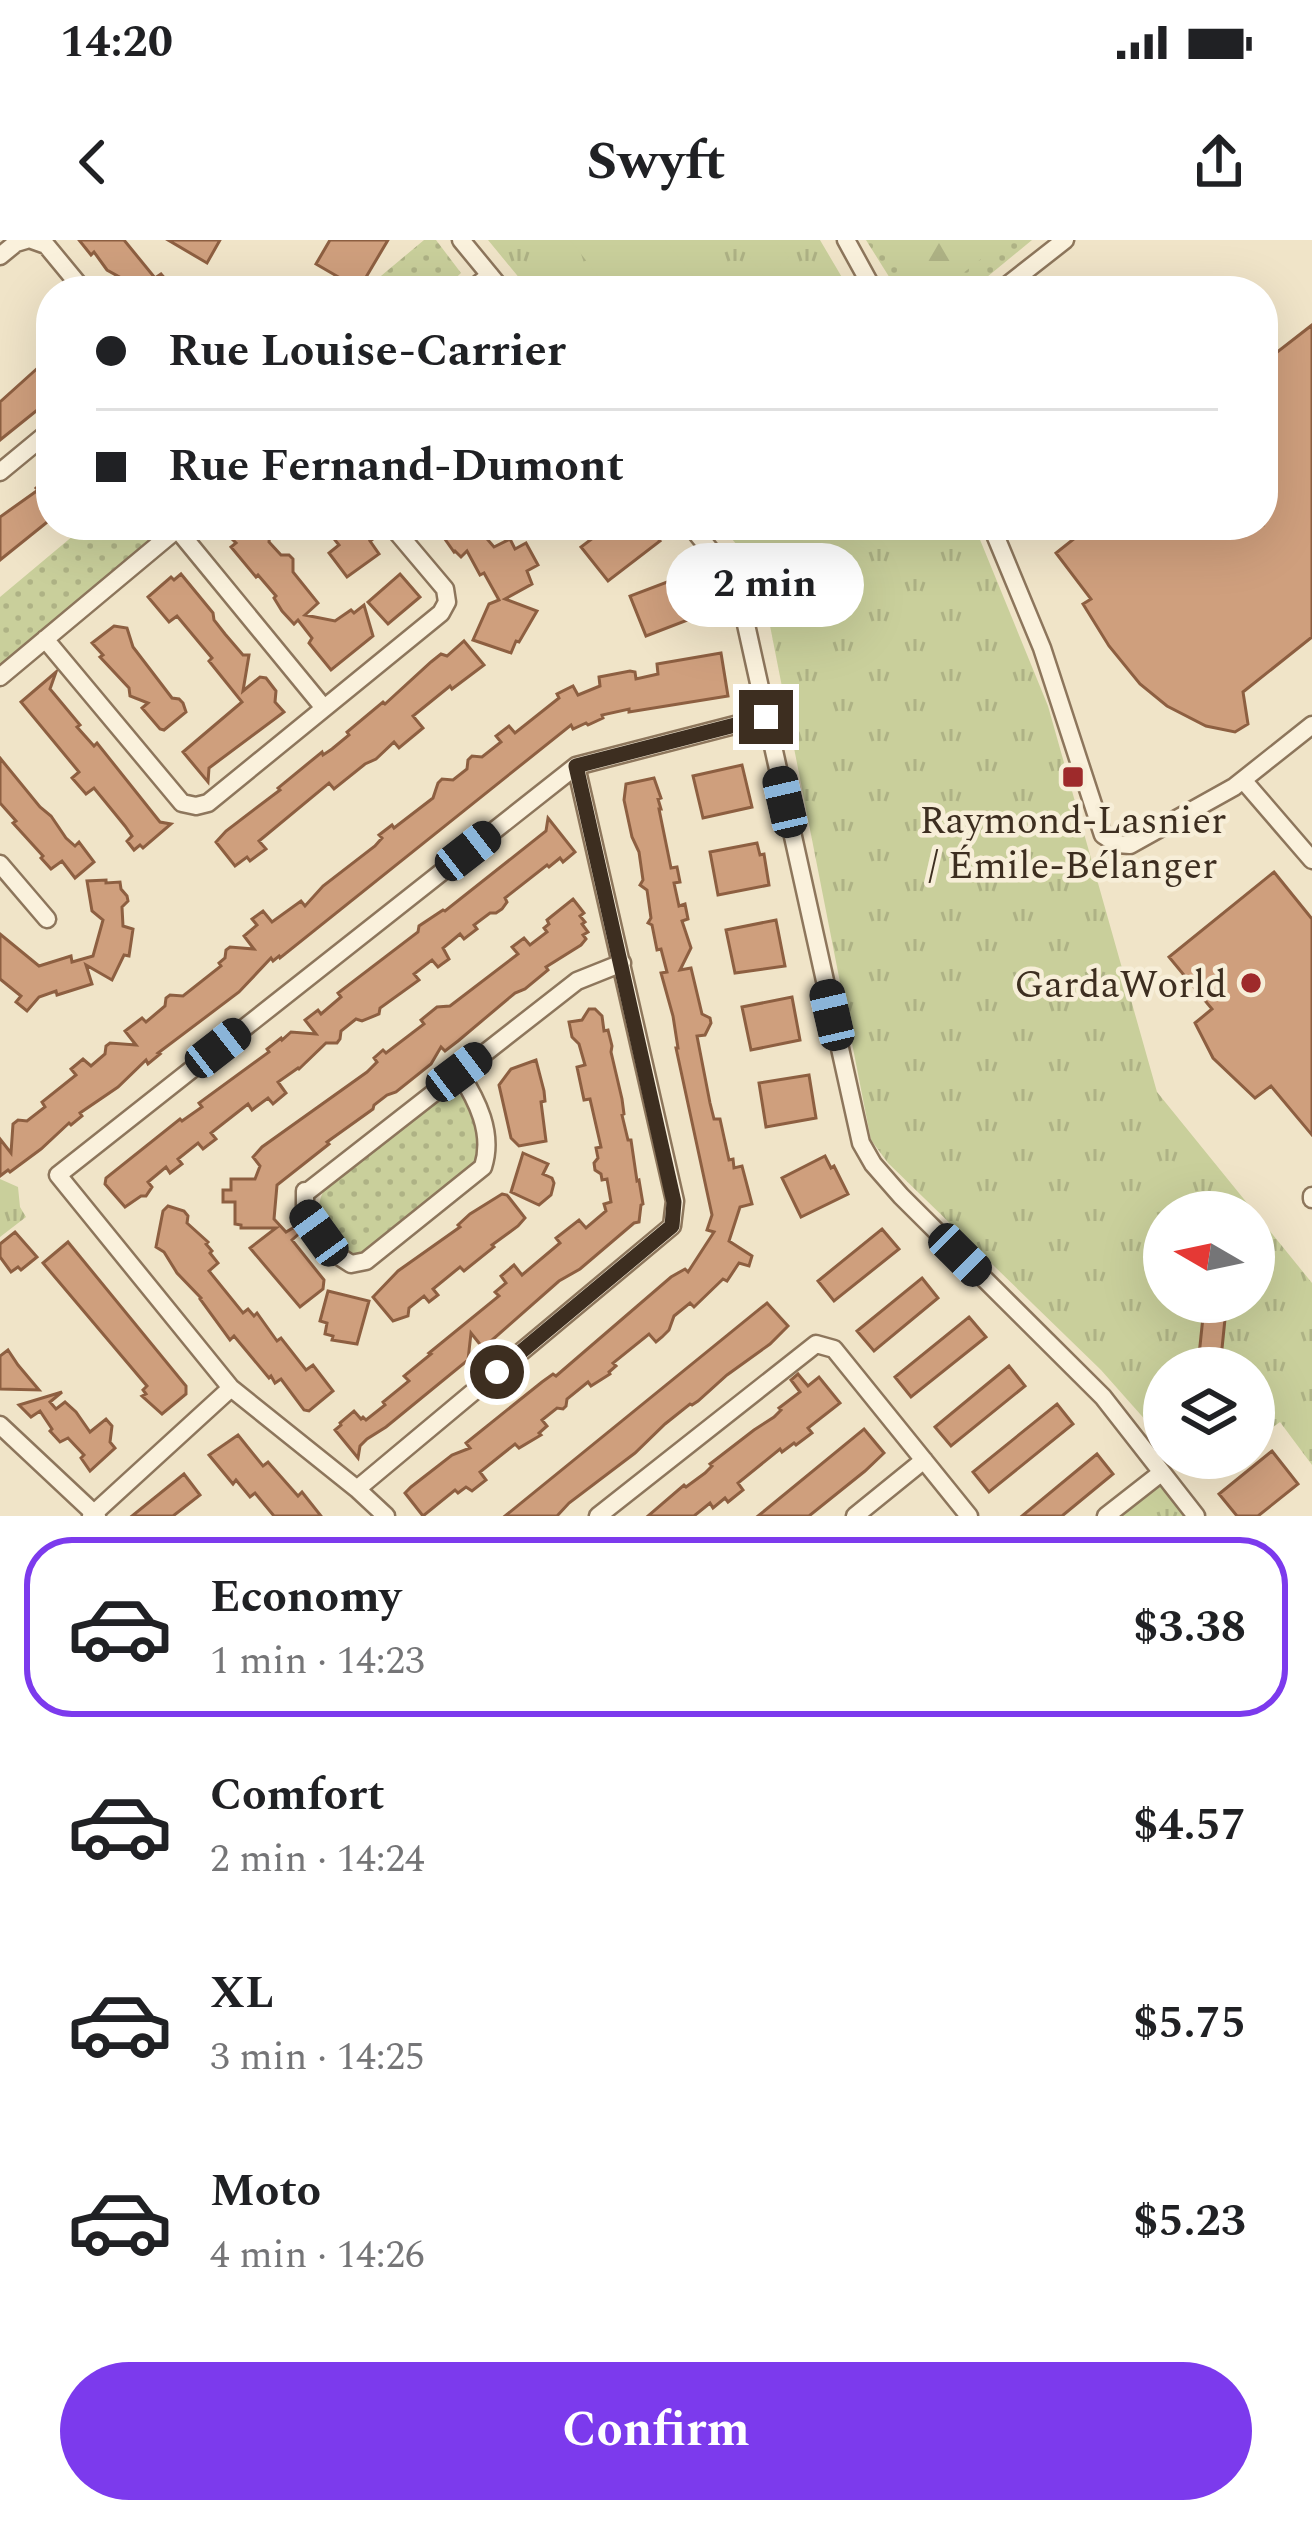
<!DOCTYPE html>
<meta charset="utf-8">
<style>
body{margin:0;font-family:Spectral,serif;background:#f6f6f6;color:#202124;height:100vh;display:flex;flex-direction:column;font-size:45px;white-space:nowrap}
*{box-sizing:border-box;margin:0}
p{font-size:39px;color:#757577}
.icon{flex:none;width:66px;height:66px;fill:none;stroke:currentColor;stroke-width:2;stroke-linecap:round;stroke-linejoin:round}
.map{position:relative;height:1276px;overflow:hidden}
.side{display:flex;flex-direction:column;background:#fff;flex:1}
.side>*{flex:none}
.top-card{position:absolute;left:36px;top:36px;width:1242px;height:264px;border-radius:48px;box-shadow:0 12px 48px #0002;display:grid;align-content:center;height:264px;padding:0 60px;background:#fff}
.needle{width:78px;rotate:279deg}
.controls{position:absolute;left:1143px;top:951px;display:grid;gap:24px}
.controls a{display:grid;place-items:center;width:132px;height:132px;border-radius:50%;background:#fff;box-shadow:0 12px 48px #0002;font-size:60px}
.end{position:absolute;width:54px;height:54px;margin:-27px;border:15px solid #3d2e20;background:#fff;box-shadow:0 0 0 6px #fff}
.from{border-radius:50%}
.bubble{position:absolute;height:84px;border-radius:42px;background:#fff;box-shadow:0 12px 48px #0002;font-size:39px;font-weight:700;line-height:84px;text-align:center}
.car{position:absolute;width:36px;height:72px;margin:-36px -18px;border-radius:15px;box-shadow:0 0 9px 3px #0007;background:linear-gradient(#222 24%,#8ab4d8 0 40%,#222 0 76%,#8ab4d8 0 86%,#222 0)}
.top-card b{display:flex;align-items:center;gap:42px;height:114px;font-size:45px}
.top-card b+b{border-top:3px solid #e0e0e0}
.top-card i{width:30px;height:30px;background:#202124}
ul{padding:21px 0 0;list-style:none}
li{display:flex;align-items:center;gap:36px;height:180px;margin:0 24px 18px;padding:0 36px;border:6px solid transparent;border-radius:48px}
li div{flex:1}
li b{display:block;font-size:45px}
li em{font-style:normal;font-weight:700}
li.selected{border-color:#7c3aed}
li>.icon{width:108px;height:108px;stroke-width:1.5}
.button{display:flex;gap:24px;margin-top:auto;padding:24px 60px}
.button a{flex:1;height:138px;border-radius:72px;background:#7c3aed;color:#fff;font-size:48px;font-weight:700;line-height:138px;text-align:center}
.status{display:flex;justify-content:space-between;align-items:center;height:84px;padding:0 60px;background:#fff;direction:ltr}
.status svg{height:33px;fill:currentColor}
header{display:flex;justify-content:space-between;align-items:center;height:156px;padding:0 60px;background:#fff;font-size:54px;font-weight:700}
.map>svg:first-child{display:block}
.grass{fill:url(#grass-dots)}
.forest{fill:url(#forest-firs)}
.park{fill:url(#park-tufts);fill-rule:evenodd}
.garden{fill:#c9cf9b}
.building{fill:#cf9f7d;stroke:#8d5f41;stroke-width:3}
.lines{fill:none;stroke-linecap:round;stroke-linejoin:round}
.minor-casing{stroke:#8d765c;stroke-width:21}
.minor{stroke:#faf1dc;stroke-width:16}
.route{stroke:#3d2e20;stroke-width:15}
.poi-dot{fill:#9e2a2b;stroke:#f7eed8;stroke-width:4.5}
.labels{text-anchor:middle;stroke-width:9;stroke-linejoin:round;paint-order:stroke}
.poi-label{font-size:39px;fill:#3d2e20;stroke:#f7eed8}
</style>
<div class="status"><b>14:20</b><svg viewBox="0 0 49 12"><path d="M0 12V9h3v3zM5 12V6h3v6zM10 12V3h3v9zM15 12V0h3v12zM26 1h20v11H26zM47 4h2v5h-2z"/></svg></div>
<header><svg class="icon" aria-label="back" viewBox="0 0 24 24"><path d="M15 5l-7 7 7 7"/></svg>Swyft<svg class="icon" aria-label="share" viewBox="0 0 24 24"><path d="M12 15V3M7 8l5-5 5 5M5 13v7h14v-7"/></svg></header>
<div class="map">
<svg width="1312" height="1276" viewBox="0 0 1312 1276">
<defs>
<pattern id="grass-dots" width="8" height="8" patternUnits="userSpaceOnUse" patternTransform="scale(3)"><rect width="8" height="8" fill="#c9cf9b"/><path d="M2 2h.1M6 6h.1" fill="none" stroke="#aeb285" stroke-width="1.8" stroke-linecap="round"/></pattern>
<pattern id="forest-firs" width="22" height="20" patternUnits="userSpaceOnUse" patternTransform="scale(3)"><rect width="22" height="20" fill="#c9cf9b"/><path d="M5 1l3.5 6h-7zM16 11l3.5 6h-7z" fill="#aeb285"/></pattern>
<pattern id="park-tufts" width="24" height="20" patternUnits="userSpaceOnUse" patternTransform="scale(3)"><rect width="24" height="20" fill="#c9cf9b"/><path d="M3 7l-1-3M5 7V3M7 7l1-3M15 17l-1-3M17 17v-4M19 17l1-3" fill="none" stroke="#aeb285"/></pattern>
</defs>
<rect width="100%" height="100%" fill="#f0e4c8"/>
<!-- grass -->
<path class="grass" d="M424 0H436L461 33 442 51H363Z
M866 0H1032L970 51H898Z
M86 285H167L0 428V357Z
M451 854C454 854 458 854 461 856 475 864 480 909 475 923L366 1011 357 1016 350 1015C330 990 307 976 327 945L441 855Z"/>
<!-- forest -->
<path class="forest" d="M885 0H1005L957 38 933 41 902 28Z"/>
<!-- park -->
<path class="park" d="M488 0H820L850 51H530Z
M720 285H974L1048 466 1157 852 1312 1043V1225L1280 1182 1254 1201V1128H1164V1201L1101 1130 888 923 871 900 762 345 749 319ZM1164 972H1254V1062H1164Z
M0 939 18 947 20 967 26 977 0 997Z
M1161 1233 1196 1276H1107Z"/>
<!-- garden -->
<path class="garden" d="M570 0H665L700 45 693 51H610Z
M743 0H774L789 17 766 38 739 4Z"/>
<!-- building -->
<path class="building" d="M79 0H124L155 38 161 34 168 42 162 47 166 51H123L132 44 107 30 94 12 91 15Z
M168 0H220L207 23Z
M330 0H388L359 49 316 24Z
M1312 85V397L1243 452 1248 484 1235 492 1206 486 1167 466 1140 444 1109 406 1083 364 1091 359 1056 313 1075 298 1073 293 1081 285H1263V123Z
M51 116V159L0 200V162Z
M51 235V279L0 320V277L38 250 36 248Z
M231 285H265L270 291 269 302 281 315H289L293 319V332L318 363 305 375 335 381 351 370 354 373 364 365 373 396 331 430 309 403 312 398 298 380 294 384 282 371 274 358 276 356 258 335 256 337 231 307 236 303 230 297 237 292Z
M323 285H361L373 299 370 301 379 314 347 337 329 313 339 305Z
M435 285H475L494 307 510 299 515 309 526 303 538 325 527 331 532 344 505 359 537 371 519 402 516 401 511 413 473 400 489 364 499 360 484 333 480 335 467 311 461 317 455 311 454 312Z
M610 285H648L660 301 608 341 581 307Z
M691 333 706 373 646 396 630 356Z
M181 334 213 373 214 380 225 394 243 415H249L243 451 260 437 266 438 276 451 275 462 284 472 209 528 208 542 183 512 242 462 209 421 212 418 177 376 169 382 148 357 171 337 174 340Z
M400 334 420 357 388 384 368 362Z
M114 386 127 388 133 407 172 458 179 459 183 463 186 472 164 490 160 489 142 468 148 463 130 456 129 448 100 417 103 415 92 403Z
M464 401 484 425 452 449 450 446 413 476 423 488 399 508 394 502 376 519 365 524 334 549 329 543 259 601 266 609 250 621 247 617 235 626 216 602 226 591 280 550 278 548 322 512 323 515 332 509 349 495 347 492 383 462 385 464 431 422 441 414 447 416Z
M721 413 728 456 629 472V469L602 475 603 478 588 485 586 483 573 489 571 485 280 718 279 716 273 721 271 718 239 752 158 813 160 814 148 824 146 820 118 847 80 873 82 876 71 885 69 883 41 909 10 932 8 930 0 936V899L11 913 13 884 18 880 27 881 45 867 42 862 76 835 71 829 83 819 91 826 105 814 106 806 110 803 136 805 125 791 142 778 146 782 165 766 166 758 170 755 183 756 221 726 219 723 225 718 226 710 230 707 254 709 244 696 257 685 252 679 263 671 272 682 301 661 305 666 323 646 375 606 382 598 379 595 392 585 394 588 433 558 438 543 442 539 453 540 467 529 468 520 472 516 482 517 501 502 496 496 509 486 515 493 559 458 557 454 573 446 578 455 600 446 599 437 630 431 635 432 636 439 658 434 657 424Z
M56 432 50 449 80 485 77 487 94 506 97 503 160 582 171 584 143 608 140 605 134 610 127 601 132 596 125 586 94 548 86 554 72 538 79 532 21 462Z
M0 518 40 567 51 576 66 598 75 606 79 602 94 622 75 638 62 621 51 629 41 618 43 616 13 583 16 581 0 563Z
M742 525 752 567 703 578 693 536Z
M654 538 661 558 658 559 661 569H659L671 628 677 627 680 642 674 643 679 666 685 664 688 679 682 681 691 708 680 730 691 728 702 774 710 778 711 783 705 795 697 796 710 863 714 879H720L729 920 733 919 734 928 742 926 752 964 740 967 729 1001 752 1016 749 1026 739 1023 727 1041 723 1039 694 1067 690 1063 674 1076 669 1090 662 1097 656 1102 649 1094 613 1123 616 1126 609 1132 610 1134 591 1146 588 1142 567 1159 566 1166 563 1169 557 1168 542 1180 547 1186 539 1193 541 1195 519 1208 515 1204 480 1232 486 1240 472 1251 466 1247 458 1253 455 1250 423 1276 405 1253 411 1247 452 1215 470 1208 466 1203 542 1142 553 1134 556 1136 671 1037 685 1029 688 1032 714 992 707 990 712 975 676 808H678L673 776 661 733 667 732 661 709 657 710 652 685 648 683 651 678 647 650 640 645 643 640 639 612 632 597 624 560 626 544Z
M548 578 575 612 563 622 560 618 549 627 547 625 505 658 507 662 502 669 496 673H490L474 685 477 689 464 699 460 694 443 708 449 719 438 727 432 720 414 734 419 740 380 768 379 774 362 781 356 779 341 791 340 799 337 803H326L299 829 298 828 278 842 286 853 273 864 268 858 252 870 248 864 211 893 216 899 203 909 198 903 178 919 182 924 170 933 166 927 148 942 152 947 146 956H141L125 967 105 944 106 938 180 879 182 881 202 867 199 863 269 812 267 809 281 798 282 800 291 792 316 794 305 780 318 770 321 774 341 757 338 753 418 692 419 686 443 670 445 671 546 591Z
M757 603 760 615 764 614 769 645 718 655 710 612Z
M1274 632 1312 679V895L1271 846 1255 858 1213 818 1195 783 1212 769 1169 717Z
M106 640V643L120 642 121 649 127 656 128 661 122 667 123 686 133 689 129 716 124 715 112 740 86 725 92 744 57 755 56 751 39 757 27 771 16 762 21 756 0 739V694L39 726 71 716 72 722 93 716 103 680 92 671 87 641Z
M573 659 584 673 580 676 585 682 582 684 588 692 583 695 586 699 581 705 546 727 548 730 525 749 515 753 458 801 445 811 441 807 431 824 396 852 387 855 374 865 373 869 327 902 329 904 277 945 274 979 286 992 298 985 302 991 292 1000 324 1040 323 1049 300 1067 250 1008 276 988H241V985L235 984V962H223V950H231V939H255L260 926 253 917 262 907 367 832 377 822 374 818 383 810 386 813 424 784 421 780 437 767 450 766 518 714 512 707 524 698 530 705 547 692 544 688 549 684 547 680Z
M776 680 785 726 735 733 726 690Z
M792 757 800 800 751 810 742 767Z
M589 769H595L602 776 604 791 608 790 612 806 611 812 622 859 624 874 622 875 628 900H631L637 941 639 940 643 964 641 965 639 982 634 983 580 1029 559 1041 483 1108 471 1093 468 1120 386 1187 367 1199 360 1206 358 1218 335 1190 341 1185 340 1183 354 1171 361 1179 363 1177 366 1180 385 1165 383 1162 409 1141 404 1136 431 1114 429 1113 499 1056 495 1052 506 1043 501 1036 514 1025 522 1035 560 1003 556 998 579 980 586 988 606 971 604 964 611 962 607 939 602 940 601 934 595 930 594 923 598 918 596 908 601 907 590 859 584 860 577 827 585 825 579 804 572 797 569 782 582 780Z
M536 820 544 851 545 861 541 862 546 901 519 906 511 898 499 845 511 829Z
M809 835 816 878 766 887 759 843Z
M523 913 548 924 543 934 552 938 554 943 551 955 539 965 511 952Z
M825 916 831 928 834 926 848 954 801 977 782 938Z
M502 954 507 955 525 978 518 986 492 1005 494 1007 464 1031 460 1027 433 1049 438 1055 429 1062 424 1056 409 1068 408 1076 393 1081 373 1057 398 1031 460 987 458 985 470 974Z
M168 966 184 971 188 976 187 983 208 1002 206 1004 212 1011 210 1013 218 1023 209 1031 243 1073 248 1069 254 1076 257 1073 277 1101 281 1098 306 1130 313 1125 333 1151 309 1171 304 1170 281 1139 275 1143 271 1136 269 1138 234 1096 230 1100 200 1059 201 1058 177 1033 164 1012 156 1007 163 971Z
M882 989 899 1009 834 1061 818 1041Z
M15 992 37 1017 21 1030 18 1027 11 1032 0 1017V1004Z
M68 1002 186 1146V1154L162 1174 142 1156 146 1154 143 1150 147 1146 43 1023Z
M922 1038 938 1058 874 1111 857 1091Z
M328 1051 369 1061 357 1104 332 1100 333 1096 325 1094 327 1083 320 1081Z
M767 1063 788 1086 770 1104 727 1135 698 1161 692 1165 690 1164 665 1184 635 1213 569 1263 557 1276H505Z
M969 1077 986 1097 911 1157 895 1137Z
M1203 1077 1225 1079 1220 1128 1198 1125Z
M8 1110 18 1125 39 1150 0 1149V1116Z
M1009 1126 1025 1146 951 1206 935 1187Z
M798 1134 808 1146 819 1137 840 1163 808 1188 812 1193 796 1205 794 1203 782 1212 780 1209 738 1243 743 1250 728 1262 725 1258 713 1268 710 1263 694 1276H648L684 1245 686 1247 705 1233 712 1226 710 1224 754 1190 774 1177 781 1170 779 1168 800 1152 791 1140Z
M62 1152 50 1162 56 1169 65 1162 76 1172 90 1192 106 1179 112 1186 110 1202 115 1208 90 1231 81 1218 84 1215 68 1198 60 1202 50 1191 52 1189 40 1171 31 1177 19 1165Z
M1057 1164 1073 1184 989 1252 973 1232Z
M864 1189 884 1213 865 1231 809 1276H758Z
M238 1195 263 1226 268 1222 298 1256 302 1252 321 1276H274L255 1253 250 1257 236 1240 233 1244 209 1215Z
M1272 1211 1298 1244 1258 1276H1237L1219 1254Z
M1097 1214 1113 1234 1062 1276H1022Z
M184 1234 200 1255 173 1276H132Z"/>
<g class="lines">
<!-- minor casing -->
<g class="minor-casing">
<path id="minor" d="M32 0 46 5 84 51
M461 0 503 51
M846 0 874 51
M0 16 16 3 26 0
M470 51 490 35
M1000 51 1065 0
M0 232 51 190
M690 285 719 321 743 371 861 903 873 924 901 956 1103 1157 1196 1276
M991 285 1042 408 1103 595 1117 604 1130 605 1234 547 1312 485
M177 289 324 468
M45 399 182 563 196 566 208 563 441 373 447 362 445 349 391 285
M0 437 182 285
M1243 540 1312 620
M0 624 47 679
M459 832C477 860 494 893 483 927L366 1021 351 1024 334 1013 305 973V951L307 952 577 741 622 723
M1312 956V959
M0 1185 97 1276
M357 1249 672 986 675 961 576 526
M91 1276 231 1148
M386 1276 357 1249 231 1148 58 935 576 526 766 477
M598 1276 816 1104 834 1109 969 1276
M855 1276 924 1220
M1106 1276 1161 1233"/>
</g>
<!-- minor -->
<use href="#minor" class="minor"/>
</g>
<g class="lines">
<!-- route -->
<path class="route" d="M497 1132 672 986 674 962 576 526 766 477"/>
</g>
<!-- markers -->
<g class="poi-dot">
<rect x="1061" y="525" width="24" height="24" rx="6"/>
<circle cx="1251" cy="743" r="12"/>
</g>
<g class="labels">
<!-- poi labels -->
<g class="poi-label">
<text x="1073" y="593">Raymond-Lasnier<tspan x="1073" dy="45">/ Émile-Bélanger</tspan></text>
<text x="1227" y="757" text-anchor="end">GardaWorld</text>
</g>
</g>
</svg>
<div class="controls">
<a><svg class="needle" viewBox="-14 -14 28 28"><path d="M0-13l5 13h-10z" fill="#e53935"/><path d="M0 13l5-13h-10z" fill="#757577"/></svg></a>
<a><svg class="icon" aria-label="layers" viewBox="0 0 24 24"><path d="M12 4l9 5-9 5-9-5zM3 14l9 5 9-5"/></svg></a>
</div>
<i class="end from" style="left:497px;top:1132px"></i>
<i class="end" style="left:766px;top:477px"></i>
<div class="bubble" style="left:666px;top:303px;width:198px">2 min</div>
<i class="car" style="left:785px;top:562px;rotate:347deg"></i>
<i class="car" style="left:468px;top:611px;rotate:52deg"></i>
<i class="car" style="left:832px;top:775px;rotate:347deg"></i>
<i class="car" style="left:218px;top:808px;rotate:52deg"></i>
<i class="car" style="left:459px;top:832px;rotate:53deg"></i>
<i class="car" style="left:319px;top:993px;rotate:324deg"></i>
<i class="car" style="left:960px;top:1015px;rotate:135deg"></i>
<div class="top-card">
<b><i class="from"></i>Rue Louise-Carrier</b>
<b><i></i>Rue Fernand-Dumont</b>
</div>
</div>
<section class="side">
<ul>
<li class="selected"><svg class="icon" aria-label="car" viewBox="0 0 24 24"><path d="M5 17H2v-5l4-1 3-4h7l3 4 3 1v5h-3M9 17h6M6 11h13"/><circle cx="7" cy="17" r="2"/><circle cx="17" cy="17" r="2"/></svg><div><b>Economy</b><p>1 min · 14:23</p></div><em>$3.38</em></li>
<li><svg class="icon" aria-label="car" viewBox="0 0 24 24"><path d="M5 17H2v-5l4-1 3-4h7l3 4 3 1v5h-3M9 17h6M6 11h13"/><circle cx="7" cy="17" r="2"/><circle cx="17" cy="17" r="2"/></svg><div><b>Comfort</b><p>2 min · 14:24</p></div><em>$4.57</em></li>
<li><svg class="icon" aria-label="car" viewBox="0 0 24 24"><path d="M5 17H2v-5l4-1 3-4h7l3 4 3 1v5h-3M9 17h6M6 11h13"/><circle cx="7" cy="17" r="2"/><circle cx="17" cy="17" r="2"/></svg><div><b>XL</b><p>3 min · 14:25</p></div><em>$5.75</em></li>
<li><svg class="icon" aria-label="car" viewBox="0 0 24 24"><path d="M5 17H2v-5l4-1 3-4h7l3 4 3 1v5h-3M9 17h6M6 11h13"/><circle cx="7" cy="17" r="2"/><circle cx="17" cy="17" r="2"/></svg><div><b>Moto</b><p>4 min · 14:26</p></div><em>$5.23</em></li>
</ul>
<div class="button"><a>Confirm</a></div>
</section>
